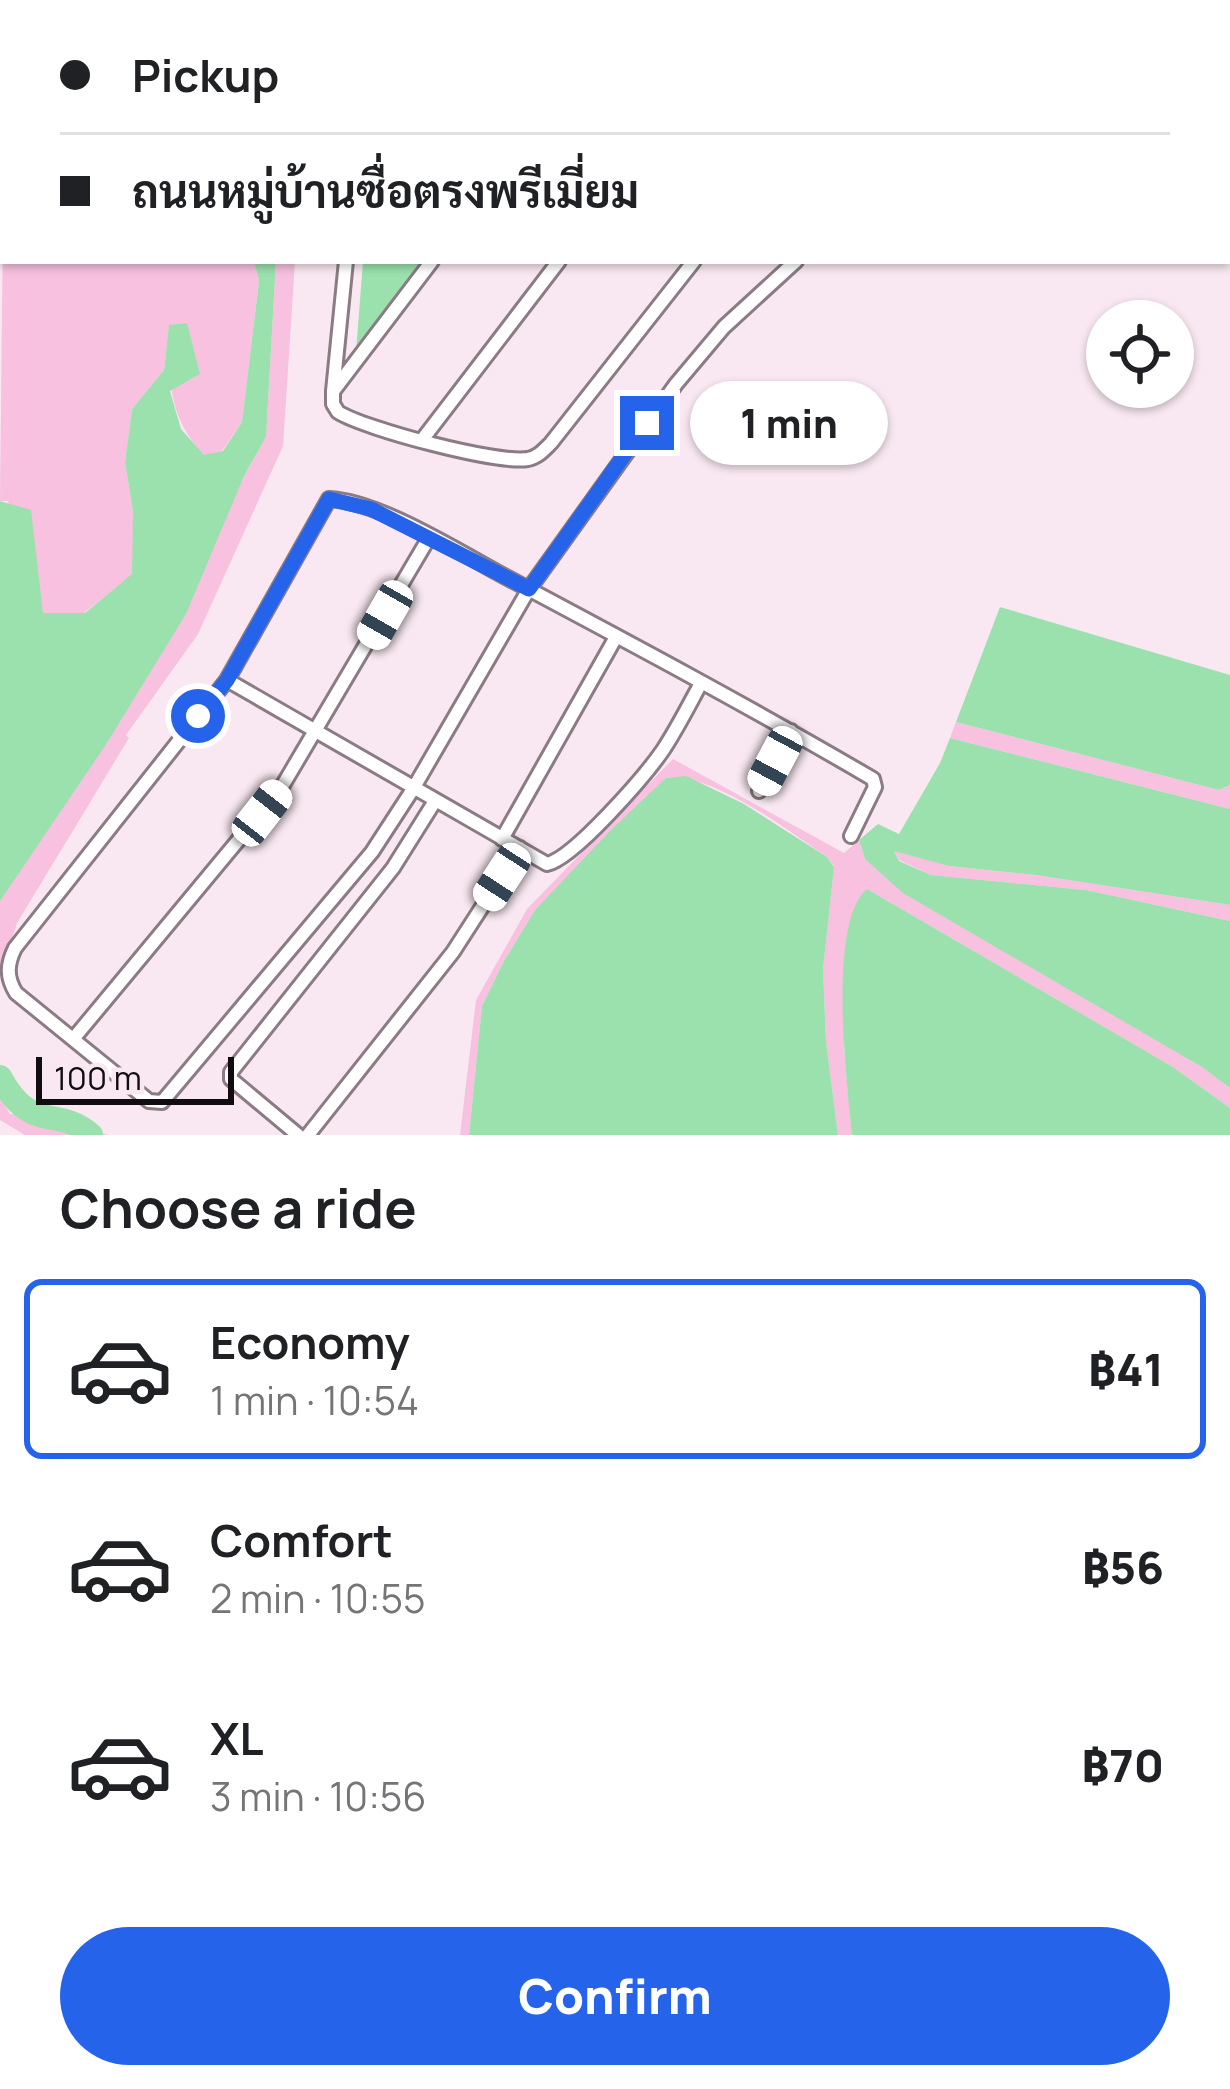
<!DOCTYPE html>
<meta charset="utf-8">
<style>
body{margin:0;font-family:Manrope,Sarabun,sans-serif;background:#f6f6f6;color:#202124;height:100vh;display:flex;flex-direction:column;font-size:45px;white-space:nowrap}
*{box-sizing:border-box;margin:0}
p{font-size:39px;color:#757577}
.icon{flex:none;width:66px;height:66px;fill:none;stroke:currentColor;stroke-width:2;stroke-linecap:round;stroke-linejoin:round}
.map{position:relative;height:1135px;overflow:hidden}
.panel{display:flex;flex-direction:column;background:#fff;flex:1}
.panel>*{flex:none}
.top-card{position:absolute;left:0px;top:0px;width:1230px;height:264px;box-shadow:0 3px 9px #0004;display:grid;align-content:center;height:264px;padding:0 60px;background:#fff}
.fabs{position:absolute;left:1086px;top:300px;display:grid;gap:24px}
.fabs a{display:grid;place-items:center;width:108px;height:108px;border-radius:50%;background:#fff;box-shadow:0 3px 9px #0004;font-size:60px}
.scale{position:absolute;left:36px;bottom:30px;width:198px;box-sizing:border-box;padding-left:12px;border:6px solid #110c0f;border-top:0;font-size:33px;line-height:42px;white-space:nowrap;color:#110c0f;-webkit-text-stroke:9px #f9e8f1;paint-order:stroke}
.end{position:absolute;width:54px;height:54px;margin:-27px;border:15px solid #2563eb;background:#fff;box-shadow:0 0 0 6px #fff}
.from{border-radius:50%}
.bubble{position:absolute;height:84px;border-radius:42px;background:#fff;box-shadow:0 3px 9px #0004;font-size:39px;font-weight:800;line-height:84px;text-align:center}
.car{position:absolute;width:36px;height:72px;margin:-36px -18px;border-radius:15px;box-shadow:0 0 9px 3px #0007;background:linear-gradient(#fff 24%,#345 0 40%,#fff 0 76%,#345 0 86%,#fff 0)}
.top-card b{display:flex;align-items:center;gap:42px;height:114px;font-size:45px}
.top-card b+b{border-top:3px solid #e0e0e0}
.top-card i{width:30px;height:30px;background:#202124}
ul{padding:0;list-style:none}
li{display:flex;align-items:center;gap:36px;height:180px;margin:0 24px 18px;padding:0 36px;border:6px solid transparent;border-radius:18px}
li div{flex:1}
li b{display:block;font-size:45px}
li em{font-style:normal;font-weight:800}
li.active{border-color:#2563eb}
li>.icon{width:108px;height:108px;stroke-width:1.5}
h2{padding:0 60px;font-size:54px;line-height:144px}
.button{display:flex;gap:24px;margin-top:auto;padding:24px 60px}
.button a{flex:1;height:138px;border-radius:72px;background:#2563eb;color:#fff;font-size:48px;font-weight:800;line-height:138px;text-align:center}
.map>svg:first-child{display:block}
.green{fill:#f7c1df}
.water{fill:#9be1ae}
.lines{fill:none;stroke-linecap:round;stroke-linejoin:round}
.canal{stroke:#9be1ae;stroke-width:14}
.river{stroke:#9be1ae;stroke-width:24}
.street-casing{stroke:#8a7b84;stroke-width:18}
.street{stroke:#fff;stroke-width:12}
.route{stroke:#2563eb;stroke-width:15}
</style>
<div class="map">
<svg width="1230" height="1135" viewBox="0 0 1230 1135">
<rect width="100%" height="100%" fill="#f9e8f1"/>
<!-- green -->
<path class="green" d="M0 0H524L525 3H3V34Z
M3 217V261H254L259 280 242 422 222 451 204 456C166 413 170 380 169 326L164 370 132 409 125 462 133 512V574L84 613H43L39 585 8 501H0Z
M276 261H295L283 446 198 634 126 735 129 738 17 923 0 976V901L42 835 266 437Z
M956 722 1219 790 1230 785V809L950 738Z
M673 759 844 853 859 840 865 859 1202 1067 1230 1088V1108L1173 1067 867 889 844 964V1049L852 1135H838L826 1041 823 969 834 866 827 857C786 830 715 773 666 778L535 910 504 961 482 1006 469 1135H460L476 1000 527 909Z
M893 849 949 866 1036 875 1230 905V921L1086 890 931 875 899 860Z
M0 1097 10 1114 71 1117 107 1135H25L0 1120Z"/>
<!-- water -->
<path class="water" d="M254 261H276L266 437 244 476 186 614 105 746 0 901V501L31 510 43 613H85L132 574 133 512 125 462 132 409 164 370 169 325 187 323 200 374 170 391 181 429 204 455 223 451 242 422 259 281Z
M363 261H429L356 352Z
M1000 607 1230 675V785L1219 790 956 722Z
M950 738 1230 809V905L1036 875 949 866 894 851 899 861 931 875 1086 890 1230 921V1088L1202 1067 903 893 865 859 859 840 878 824 899 834 940 763Z
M686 776 744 804 827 857 834 867 823 969 826 1041 838 1135H469L482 1006 504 961 535 910 611 830 666 778Z
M867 889 1173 1067 1230 1108V1135H852C847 1083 827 923 867 889Z"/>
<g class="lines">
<!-- canal -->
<path class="canal" d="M1124 0 1132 3
M1030 3 1039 0
M1227 39 1230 41"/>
<!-- river -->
<path class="river" d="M0 1077C31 1135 58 1105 91 1135"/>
<!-- street casing -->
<g class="street-casing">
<path id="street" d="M582 0 583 3
M857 0 869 3
M927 0V3
M1227 115 1230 117
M1227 168H1230
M346 261 333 391V404L338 412C365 429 497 464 528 459 538 457 544 450 551 443L694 261
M796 261 724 327 676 384 529 589 413 789 372 852 162 1102 149 1101 16 993C6 977 7 964 15 948L227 680 329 499C379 501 459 552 504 576 628 642 752 708 873 779L875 787 851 836
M334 390 432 261
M422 440 559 261
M227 680 547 864C574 858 645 776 663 750 677 729 689 705 701 683
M759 791 791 731
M502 839 616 637
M74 1038 280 790 430 536
M298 1135 231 1079V1072L393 868 435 801
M308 1135 453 952 520 848"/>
</g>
<!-- street -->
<use href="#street" class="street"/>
</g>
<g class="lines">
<!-- route -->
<path class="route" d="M198 716 227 680 329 499 371 509 529 589 647 423"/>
</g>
</svg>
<div class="fabs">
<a><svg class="icon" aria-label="locate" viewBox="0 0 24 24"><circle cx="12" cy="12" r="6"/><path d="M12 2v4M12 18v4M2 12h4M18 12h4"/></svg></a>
</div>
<div class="scale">100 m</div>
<i class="end from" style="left:198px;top:716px"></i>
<i class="end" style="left:647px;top:423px"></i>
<div class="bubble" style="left:690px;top:381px;width:198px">1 min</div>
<i class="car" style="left:385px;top:615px;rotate:210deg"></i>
<i class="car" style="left:775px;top:761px;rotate:208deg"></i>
<i class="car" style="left:262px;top:813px;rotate:38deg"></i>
<i class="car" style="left:502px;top:877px;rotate:213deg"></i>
<div class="top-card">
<b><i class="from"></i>Pickup</b>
<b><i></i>ถนนหมู่บ้านซื่อตรงพรีเมี่ยม</b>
</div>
</div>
<section class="panel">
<h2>Choose a ride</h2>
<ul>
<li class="active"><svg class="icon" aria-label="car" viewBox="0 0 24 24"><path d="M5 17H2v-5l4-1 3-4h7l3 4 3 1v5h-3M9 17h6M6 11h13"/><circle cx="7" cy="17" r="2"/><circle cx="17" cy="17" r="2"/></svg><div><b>Economy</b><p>1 min · 10:54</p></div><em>฿41</em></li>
<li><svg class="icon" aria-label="car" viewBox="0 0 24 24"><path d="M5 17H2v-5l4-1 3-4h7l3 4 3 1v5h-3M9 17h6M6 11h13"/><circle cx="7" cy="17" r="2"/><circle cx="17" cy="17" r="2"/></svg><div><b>Comfort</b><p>2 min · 10:55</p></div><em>฿56</em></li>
<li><svg class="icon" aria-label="car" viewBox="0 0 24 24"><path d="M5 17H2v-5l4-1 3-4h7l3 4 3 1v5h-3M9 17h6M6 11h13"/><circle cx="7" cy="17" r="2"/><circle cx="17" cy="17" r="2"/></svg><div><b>XL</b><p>3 min · 10:56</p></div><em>฿70</em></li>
</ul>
<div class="button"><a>Confirm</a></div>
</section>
